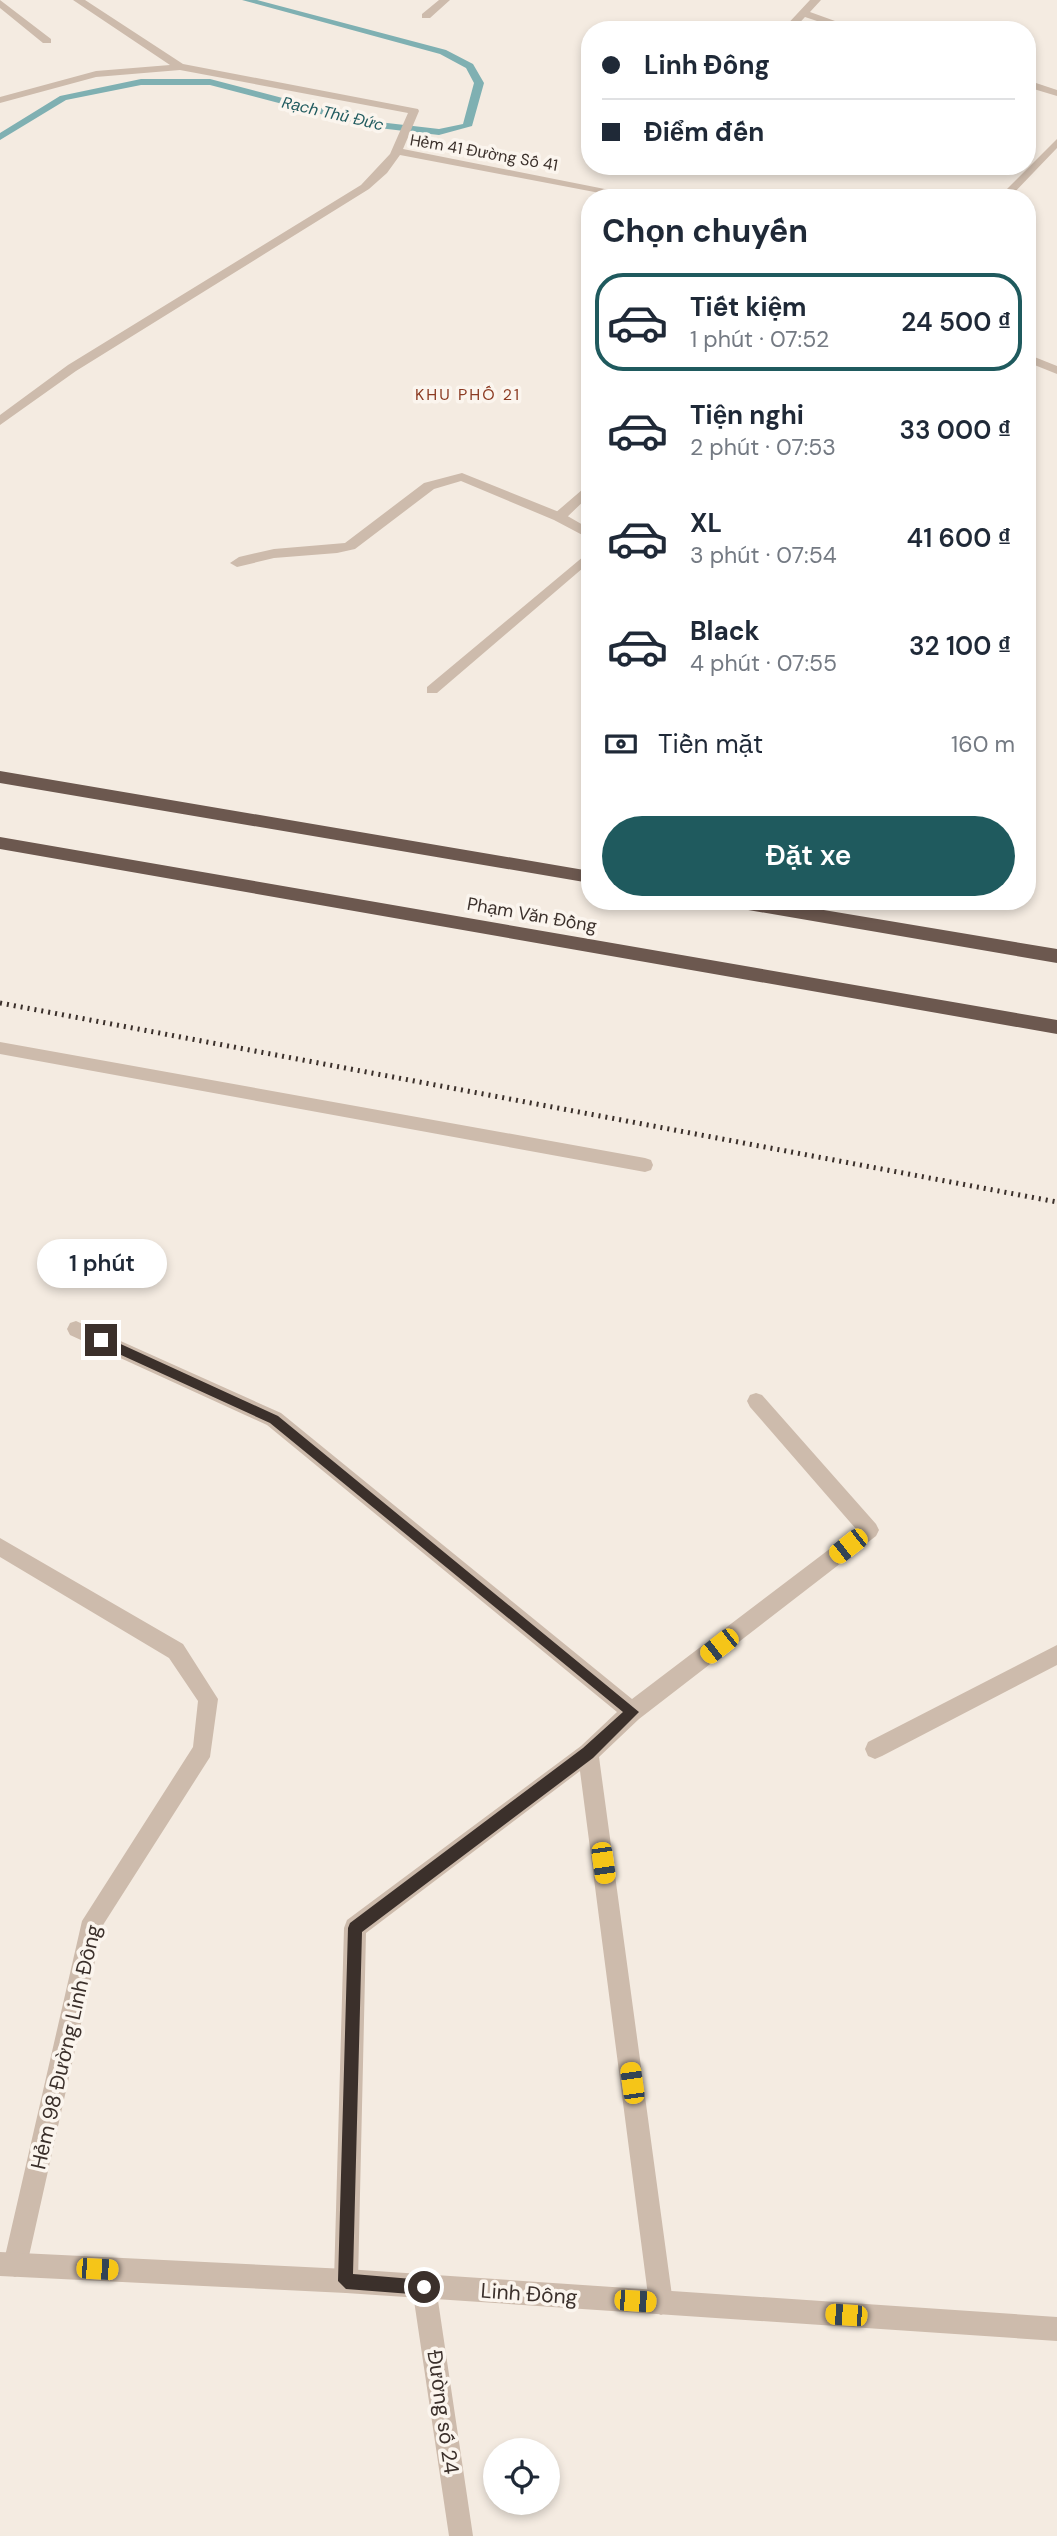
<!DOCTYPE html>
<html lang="vi">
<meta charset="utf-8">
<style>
body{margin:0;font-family:"DM Sans",sans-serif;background:#f2f2f3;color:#1f2937;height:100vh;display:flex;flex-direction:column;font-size:26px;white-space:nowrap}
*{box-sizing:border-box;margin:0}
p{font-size:23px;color:#747a83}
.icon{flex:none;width:38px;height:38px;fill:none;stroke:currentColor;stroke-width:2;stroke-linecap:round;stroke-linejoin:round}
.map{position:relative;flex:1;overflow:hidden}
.sheet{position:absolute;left:581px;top:189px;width:455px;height:721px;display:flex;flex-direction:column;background:#fff;border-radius:28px;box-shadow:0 4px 10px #0003}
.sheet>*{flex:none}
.banner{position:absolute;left:581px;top:21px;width:455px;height:154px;border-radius:28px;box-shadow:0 4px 10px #0003;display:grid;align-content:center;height:154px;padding:0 21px;background:#fff}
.fabs{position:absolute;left:483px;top:2438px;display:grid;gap:14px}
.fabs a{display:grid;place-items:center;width:77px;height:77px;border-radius:50%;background:#fff;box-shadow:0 4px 10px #0003;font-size:35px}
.end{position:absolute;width:32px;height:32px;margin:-16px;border:9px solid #3b302b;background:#fff;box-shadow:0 0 0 4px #fff}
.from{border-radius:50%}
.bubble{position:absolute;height:49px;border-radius:24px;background:#fff;box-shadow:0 4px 10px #0003;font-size:23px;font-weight:600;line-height:49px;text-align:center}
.car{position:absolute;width:21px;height:42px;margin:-21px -10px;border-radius:9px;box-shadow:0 0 5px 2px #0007;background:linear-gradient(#f5c518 24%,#345 0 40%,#f5c518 0 76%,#345 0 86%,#f5c518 0)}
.banner b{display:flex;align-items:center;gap:24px;height:66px;font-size:26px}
.banner b+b{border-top:2px solid #e0e1e3}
.banner i{width:18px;height:18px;background:#1f2937}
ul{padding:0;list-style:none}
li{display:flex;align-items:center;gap:21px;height:98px;margin:0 14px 10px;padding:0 7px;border:4px solid transparent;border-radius:28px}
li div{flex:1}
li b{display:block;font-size:26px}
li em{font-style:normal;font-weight:600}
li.on{border-color:#1f5a5e}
li>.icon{width:63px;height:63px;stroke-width:1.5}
h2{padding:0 21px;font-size:32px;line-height:84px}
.pay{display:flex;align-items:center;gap:18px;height:77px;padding:0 21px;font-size:26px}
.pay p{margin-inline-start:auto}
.button{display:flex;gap:14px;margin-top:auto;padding:14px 21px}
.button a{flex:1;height:80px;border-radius:42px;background:#1f5a5e;color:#fff;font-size:28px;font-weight:600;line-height:80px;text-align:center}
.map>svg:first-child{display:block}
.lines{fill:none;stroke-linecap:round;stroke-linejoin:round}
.stream{fill:#7fb0b2;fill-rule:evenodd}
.service{fill:#cdbbac;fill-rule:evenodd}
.minor{fill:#cdbbac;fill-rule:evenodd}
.tertiary{fill:#cdbbac;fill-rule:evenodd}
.trunk{fill:#6c584f;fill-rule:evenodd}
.rail{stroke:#3b302b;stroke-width:5;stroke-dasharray:2 5;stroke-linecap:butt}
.route{fill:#3b302b}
.labels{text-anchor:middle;stroke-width:7;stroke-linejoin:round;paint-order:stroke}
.far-water-label{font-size:16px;font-style:italic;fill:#1f5a5e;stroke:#fbf5ee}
.far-street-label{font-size:16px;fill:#3b302b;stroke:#fbf5ee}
.far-neighbourhood-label{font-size:16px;letter-spacing:2px;fill:#8c3b22;stroke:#fbf5ee}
.street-label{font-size:18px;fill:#3b302b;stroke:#fbf5ee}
.near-street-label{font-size:21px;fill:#3b302b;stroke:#fbf5ee}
</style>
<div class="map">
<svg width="1057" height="2536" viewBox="0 0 1057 2536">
<rect width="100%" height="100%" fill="#f4ebe1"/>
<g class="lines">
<!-- stream -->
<path class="stream" d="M242 0H257L446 50 473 64 484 83 472 126 439 135 370 127 210 85H141L66 100 0 140V133L60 96 141 79H210L370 121 439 129 463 124 474 83 466 68 440 54Z"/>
<!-- service -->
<path class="service" d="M0 0 51 39V43H43L0 8Z
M73 0H85L183 64 418 109 419 111 403 149 650 198H626L400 155 387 173 369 189 76 371 0 425V415L68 365 361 185 390 154 408 113 180 70 96 77 0 103V97L96 71 170 65Z
M439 0H450L430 18H422V14Z
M462 473 564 514 590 529V539L554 520 461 481 434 489 355 549 337 553 274 558 237 567 230 563 239 557 274 549 345 543 424 483Z
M590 551V562L437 693H427V687Z"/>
<!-- minor -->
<path class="minor" d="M810 0H821L810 12 860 30H844L805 17 793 30H782Z
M1027 80 1057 90V96L1027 87Z
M1057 139V148L1009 198H998Z
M1027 354 1057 366V374L1027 362Z
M590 483V495L564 520H554V514Z
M0 1042 645 1158 651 1160 653 1165 651 1170 645 1172 0 1054Z
M76 1321 281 1413 632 1699 856 1529 750 1407 747 1401 750 1395 756 1393 762 1395 876 1524 879 1530 876 1536 639 1719 599 1757 673 2303 669 2311 661 2315 653 2311 649 2303 580 1771 366 1933 358 2281 354 2289 346 2293 338 2289 334 2281 344 1928 347 1920 581 1746 617 1712 267 1425 70 1335 67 1329 70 1323Z
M0 1538 183 1644 218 1699 210 1757 103 1925 27 2265 23 2273 15 2277 7 2273 3 2265 82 1921 193 1747 198 1701 169 1658 0 1557Z
M1057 1645V1665L882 1756 875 1759 868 1756 865 1749 868 1742Z
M424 2275 432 2279 436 2287 473 2536H449L412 2287 416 2279Z"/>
<!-- tertiary -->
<path class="tertiary" d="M0 2252 346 2269 1057 2317V2341L346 2293 0 2276Z"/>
<!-- trunk -->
<path class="trunk" d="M0 771 590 871V883L0 783Z
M0 837 1057 1020V1034L0 849Z
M723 901H770L1057 949V963L731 907Z"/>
<!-- rail -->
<path class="rail" d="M0 1003 1057 1202"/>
</g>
<!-- route -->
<path class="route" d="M101 1335 278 1416 639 1712 593 1758 362 1932 353 2274 424 2280 432 2287 424 2295 346 2289 338 2281 348 1928 350 1923 583 1748 623 1712 270 1423 97 1344V1336Z"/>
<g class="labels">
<!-- far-water labels -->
<g class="far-water-label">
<text transform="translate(333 113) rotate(13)" y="6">Rạch Thủ Đức</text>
</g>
<!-- far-street labels -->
<g class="far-street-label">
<text transform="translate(484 152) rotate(10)" y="6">Hẻm 41 Đường Số 41</text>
</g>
<!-- far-neighbourhood labels -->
<g class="far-neighbourhood-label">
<text x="468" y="400">KHU PHỐ 21</text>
</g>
<!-- street labels -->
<g class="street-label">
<text transform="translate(532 915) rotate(10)" y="6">Phạm Văn Đồng</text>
</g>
<!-- near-street labels -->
<g class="near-street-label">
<text transform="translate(66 2047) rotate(-77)" y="7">Hẻm 98 Đường Linh Đông</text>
<text transform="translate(529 2294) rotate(4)" y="7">Linh Đông</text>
<text transform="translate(443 2412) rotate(82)" y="7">Đường số 24</text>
</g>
</g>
</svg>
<div class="fabs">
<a><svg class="icon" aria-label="locate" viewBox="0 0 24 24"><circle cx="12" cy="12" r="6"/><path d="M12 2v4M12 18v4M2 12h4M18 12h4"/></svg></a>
</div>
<i class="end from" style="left:424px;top:2287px"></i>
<i class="end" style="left:101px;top:1340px"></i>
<div class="bubble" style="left:37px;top:1239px;width:130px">1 phút</div>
<i class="car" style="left:848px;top:1546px;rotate:232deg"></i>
<i class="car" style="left:719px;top:1646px;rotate:232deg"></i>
<i class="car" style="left:603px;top:1863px;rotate:172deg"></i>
<i class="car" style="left:632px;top:2083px;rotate:352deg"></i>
<i class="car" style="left:97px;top:2269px;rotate:93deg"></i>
<i class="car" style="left:635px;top:2301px;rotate:94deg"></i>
<i class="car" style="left:846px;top:2315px;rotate:274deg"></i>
<div class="banner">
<b><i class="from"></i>Linh Đông</b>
<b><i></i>Điểm đến</b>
</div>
<section class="sheet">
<h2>Chọn chuyến</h2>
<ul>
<li class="on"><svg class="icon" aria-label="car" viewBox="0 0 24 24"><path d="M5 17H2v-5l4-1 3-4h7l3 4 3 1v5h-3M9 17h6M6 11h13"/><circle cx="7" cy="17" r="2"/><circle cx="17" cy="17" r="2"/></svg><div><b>Tiết kiệm</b><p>1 phút · 07:52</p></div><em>24 500 ₫</em></li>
<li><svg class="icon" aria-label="car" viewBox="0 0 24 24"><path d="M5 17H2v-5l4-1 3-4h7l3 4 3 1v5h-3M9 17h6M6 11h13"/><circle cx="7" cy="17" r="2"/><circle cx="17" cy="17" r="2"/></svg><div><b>Tiện nghi</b><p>2 phút · 07:53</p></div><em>33 000 ₫</em></li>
<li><svg class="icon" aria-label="car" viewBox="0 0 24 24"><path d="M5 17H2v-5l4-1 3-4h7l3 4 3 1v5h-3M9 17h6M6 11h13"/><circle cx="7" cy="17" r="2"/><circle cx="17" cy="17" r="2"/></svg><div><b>XL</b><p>3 phút · 07:54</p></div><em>41 600 ₫</em></li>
<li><svg class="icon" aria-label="car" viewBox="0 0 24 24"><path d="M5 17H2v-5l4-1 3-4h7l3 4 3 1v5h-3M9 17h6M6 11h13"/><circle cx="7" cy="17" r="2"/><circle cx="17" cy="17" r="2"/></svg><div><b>Black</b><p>4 phút · 07:55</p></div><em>32 100 ₫</em></li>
</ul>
<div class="pay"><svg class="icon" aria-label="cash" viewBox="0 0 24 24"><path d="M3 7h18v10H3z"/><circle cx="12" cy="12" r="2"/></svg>Tiền mặt<p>160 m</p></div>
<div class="button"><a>Đặt xe</a></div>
</section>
</div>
